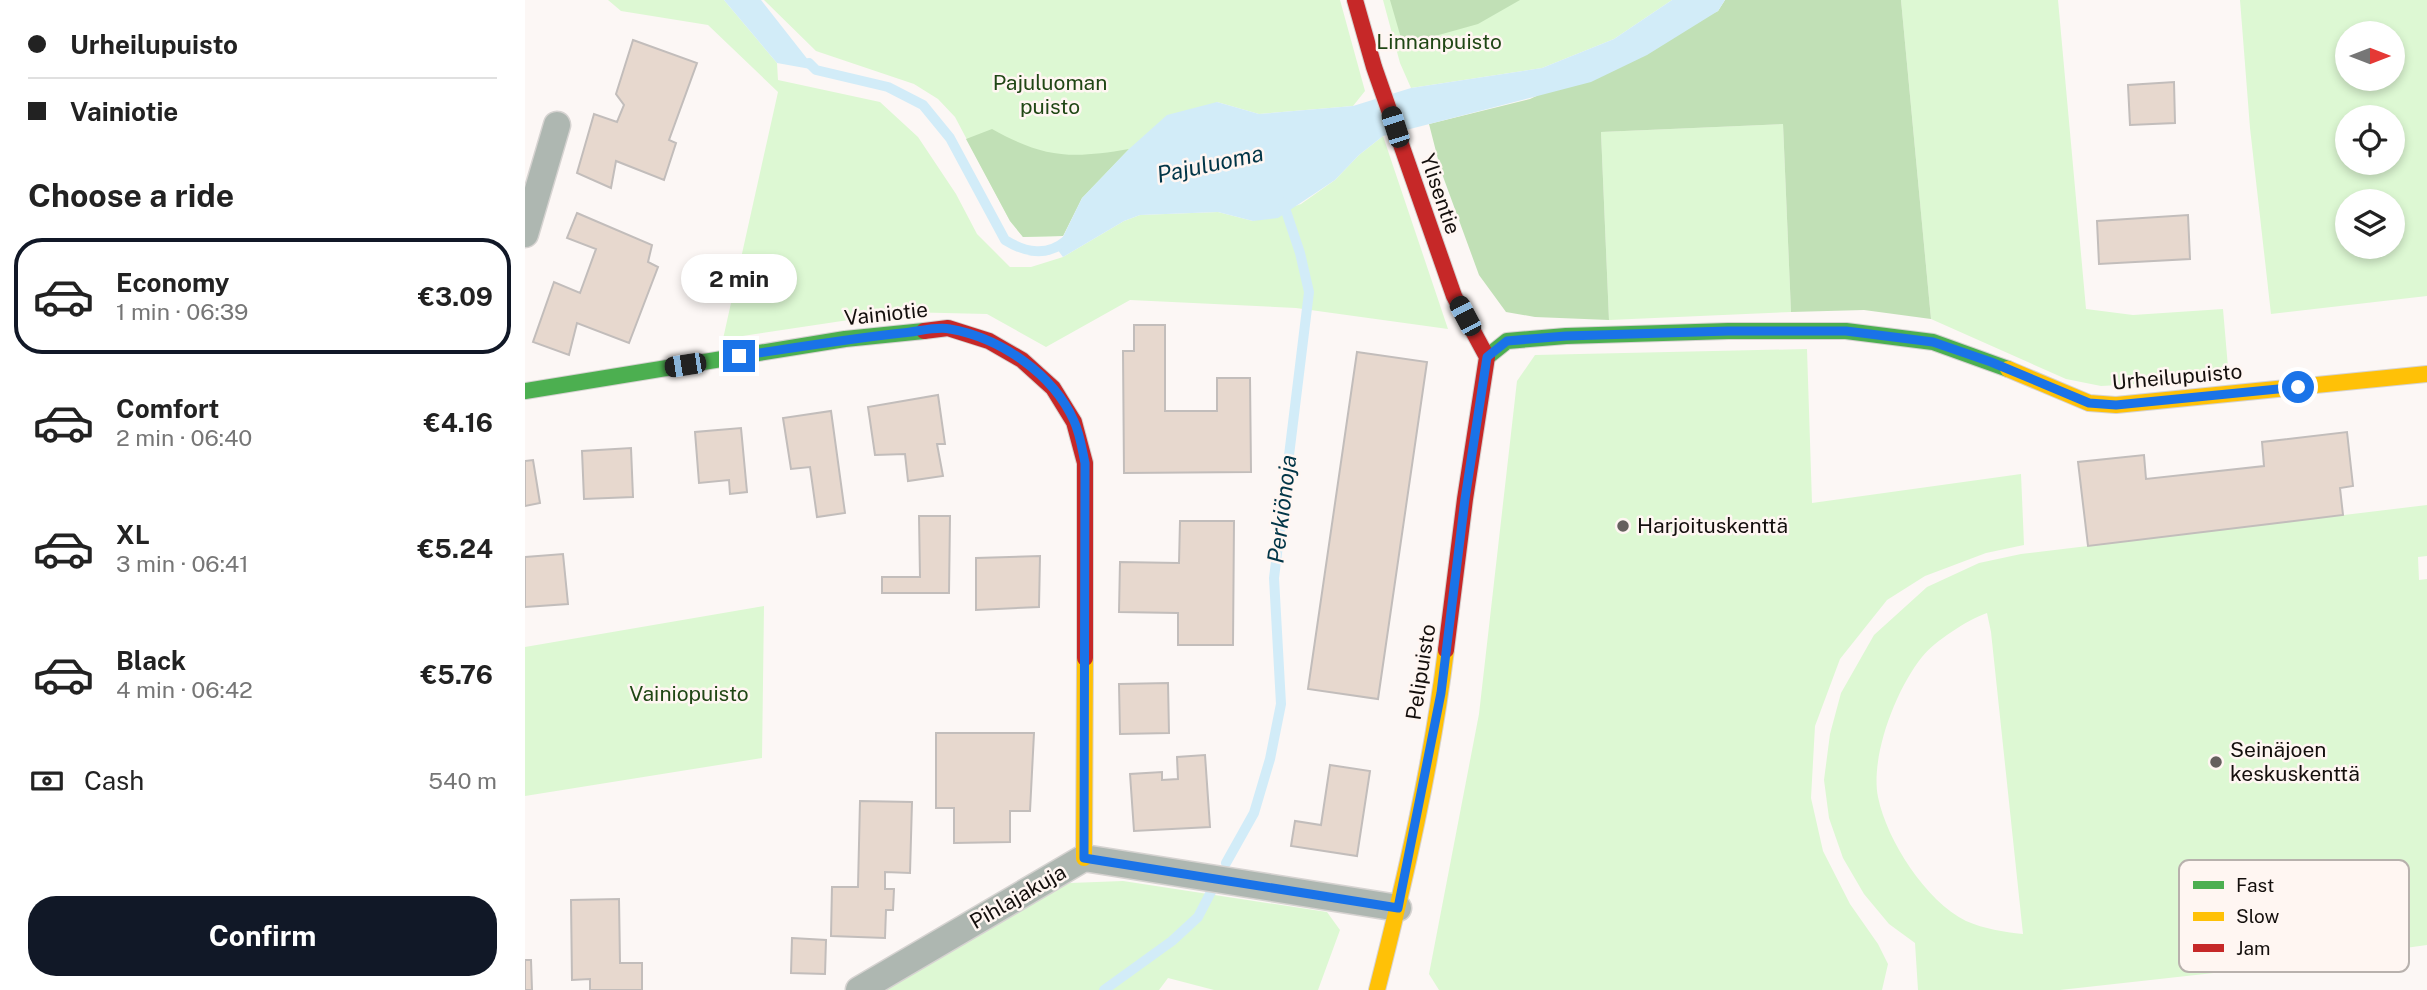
<!DOCTYPE html>
<meta charset="utf-8">
<style>
body{margin:0;font-family:"Public Sans",sans-serif;background:#f6f6f6;color:#222;height:100vh;display:flex;flex-direction:column;font-size:26px;white-space:nowrap}
*{box-sizing:border-box;margin:0}
p{font-size:23px;color:#767676}
.icon{flex:none;width:38px;height:38px;fill:none;stroke:currentColor;stroke-width:2;stroke-linecap:round;stroke-linejoin:round}
.map{position:relative;flex:1;overflow:hidden}
.side{display:flex;flex-direction:column;background:#fff;width:525px}
.side>*{flex:none}
.hud{display:grid;align-content:center;height:154px;padding:0 28px;background:#fff}
.needle{width:46px;rotate:90deg}
.buttons{position:absolute;left:1810px;top:21px;display:grid;gap:14px}
.buttons a{display:grid;place-items:center;width:70px;height:70px;border-radius:50%;background:#fff;box-shadow:0 4px 10px #0003;font-size:35px}
.end{position:absolute;width:32px;height:32px;margin:-16px;border:9px solid #1a73e8;background:#fff;box-shadow:0 0 0 4px #fff}
.from{border-radius:50%}
.bubble{position:absolute;height:49px;border-radius:24px;background:#fff;box-shadow:0 4px 10px #0003;font-size:23px;font-weight:700;line-height:49px;text-align:center}
.car{position:absolute;width:21px;height:42px;margin:-21px -10px;border-radius:9px;box-shadow:0 0 5px 2px #0007;background:linear-gradient(#222 24%,#8ab4d8 0 40%,#222 0 76%,#8ab4d8 0 86%,#222 0)}
.hud b{display:flex;align-items:center;gap:24px;height:66px;font-size:26px}
.hud b+b{border-top:2px solid #e0e0e0}
.hud i{width:18px;height:18px;background:#222}
ul{padding:0;list-style:none}
li{display:flex;align-items:center;gap:21px;height:116px;margin:0 14px 10px;padding:0 14px;border:4px solid transparent;border-radius:28px}
li div{flex:1}
li b{display:block;font-size:26px}
li em{font-style:normal;font-weight:700}
li.selected{border-color:#111827}
li>.icon{width:63px;height:63px;stroke-width:1.5}
h2{padding:0 28px;font-size:32px;line-height:84px}
.pay{display:flex;align-items:center;gap:18px;height:77px;padding:0 28px;font-size:26px}
.pay p{margin-inline-start:auto}
.primary-button{display:flex;gap:14px;margin-top:auto;padding:14px 28px}
.primary-button a{flex:1;height:80px;border-radius:28px;background:#111827;color:#fff;font-size:28px;font-weight:700;line-height:80px;text-align:center}
main{display:flex;flex:1;min-height:0}
.map>svg:first-child{display:block}
.green{fill:#ddf8d3;fill-rule:evenodd}
.forest{fill:#c1e0b6}
.water{fill:#d2ecf8}
.lines{fill:none;stroke-linecap:round;stroke-linejoin:round}
.stream{stroke:#d2ecf8;stroke-width:10}
.building{fill:#e7d8ce;stroke:#c2bdbb;stroke-width:2}
.street-casing{stroke:#d6d3d1;stroke-width:29}
.fast-casing{stroke:#d6d3d1;stroke-width:18}
.slow-casing{stroke:#d6d3d1;stroke-width:18}
.jam-casing{stroke:#d6d3d1;stroke-width:18}
.street{stroke:#aeb7b1;stroke-width:26}
.fast{stroke:#4caf50;stroke-width:16}
.slow{stroke:#ffc107;stroke-width:16}
.jam{stroke:#c62828;stroke-width:16}
.route{stroke:#1a73e8;stroke-width:9}
.poi-dot{fill:#65605e;stroke:#fff6f2;stroke-width:2.5}
.labels{text-anchor:middle;stroke-width:5;stroke-linejoin:round;paint-order:stroke}
.park-label{font-size:21px;fill:#204715;stroke:#fff6f2}
.street-label{font-size:21px;fill:#140f0d;stroke:#fff6f2}
.poi-label{font-size:21px;fill:#140f0d;stroke:#fff6f2;text-anchor:start}
.water-label{font-size:23px;font-style:italic;fill:#013547;stroke:#fff6f2}
.key{fill:#fff6f2;stroke:#b8b1ad;stroke-width:2}
.key-label{font-size:19px;fill:#140f0d}
</style>
<main>
<section class="side">
<div class="hud">
<b><i class="from"></i>Urheilupuisto</b>
<b><i></i>Vainiotie</b>
</div>
<h2>Choose a ride</h2>
<ul>
<li class="selected"><svg class="icon" aria-label="car" viewBox="0 0 24 24"><path d="M5 17H2v-5l4-1 3-4h7l3 4 3 1v5h-3M9 17h6M6 11h13"/><circle cx="7" cy="17" r="2"/><circle cx="17" cy="17" r="2"/></svg><div><b>Economy</b><p>1 min · 06:39</p></div><em>€3.09</em></li>
<li><svg class="icon" aria-label="car" viewBox="0 0 24 24"><path d="M5 17H2v-5l4-1 3-4h7l3 4 3 1v5h-3M9 17h6M6 11h13"/><circle cx="7" cy="17" r="2"/><circle cx="17" cy="17" r="2"/></svg><div><b>Comfort</b><p>2 min · 06:40</p></div><em>€4.16</em></li>
<li><svg class="icon" aria-label="car" viewBox="0 0 24 24"><path d="M5 17H2v-5l4-1 3-4h7l3 4 3 1v5h-3M9 17h6M6 11h13"/><circle cx="7" cy="17" r="2"/><circle cx="17" cy="17" r="2"/></svg><div><b>XL</b><p>3 min · 06:41</p></div><em>€5.24</em></li>
<li><svg class="icon" aria-label="car" viewBox="0 0 24 24"><path d="M5 17H2v-5l4-1 3-4h7l3 4 3 1v5h-3M9 17h6M6 11h13"/><circle cx="7" cy="17" r="2"/><circle cx="17" cy="17" r="2"/></svg><div><b>Black</b><p>4 min · 06:42</p></div><em>€5.76</em></li>
</ul>
<div class="pay"><svg class="icon" aria-label="cash" viewBox="0 0 24 24"><path d="M3 7h18v10H3z"/><circle cx="12" cy="12" r="2"/></svg>Cash<p>540 m</p></div>
<div class="primary-button"><a>Confirm</a></div>
</section>
<div class="map">
<svg width="1902" height="990" viewBox="0 0 1902 990">
<rect width="100%" height="100%" fill="#fcf7f5"/>
<!-- green -->
<path class="green" d="M83 0H199L252 63 253 80 355 102 393 137 431 194 452 234 485 267H506L538 257 599 221 615 215 693 212 728 221 776 204 810 180 834 155 858 136 923 329 771 308 605 300 521 347 462 314 377 312 198 339 253 92 183 25 96 11Z
M239 0H815L840 91 828 106 734 114 692 102 557 198 538 236 498 237 485 221 430 117 413 99 389 84 291 51Z
M858 0H1147L1089 39 1017 68 886 88 875 63Z
M1376 0H1533L1561 309 1608 315 1698 309 1704 379 1576 386 1541 379 1406 319Z
M1715 0H1902V296L1746 314 1725 128ZM1822 33H1867V79H1822ZM1822 117H1867V163H1822ZM1822 201H1867V247H1822Z
M1258 124 1266 312 1084 320 1076 132Z
M1282 349 1287 503 1496 474 1499 545 1461 553 1400 576 1362 600 1315 659 1290 726 1286 798 1298 851 1325 904 1353 944 1363 964 1357 990H914L904 974 954 714 992 381 1010 355Z
M1902 505V556L1893 557 1894 580 1902 579V945L1743 967 1535 990H1393L1390 943 1364 924 1339 894 1318 858 1304 818 1299 780 1305 734 1316 693 1349 635 1402 587 1454 563 1496 554ZM1462 613 1466 632 1498 934C1478 932 1460 929 1441 921 1401 901 1362 841 1353 797 1345 757 1371 689 1397 657 1410 641 1442 620 1462 613Z
M239 606 237 758 0 796V647Z
M598 881 802 912 815 930 793 990H689L643 978 634 990H358L480 913 545 883Z"/>
<!-- forest -->
<path class="forest" d="M865 0H995L953 24 878 45Z
M1200 0H1376L1406 319 1339 310 1266 312 1258 124 1076 132 1084 320 1010 317 981 312 954 275 916 171 904 124 1005 99 1193 11Z
M467 129C519 158 546 159 604 149L557 198 538 236 498 237 485 221 441 139Z"/>
<!-- water -->
<path class="water" d="M199 0H236L291 70 252 63Z
M1147 0H1200L1193 11 1122 55 1066 82 858 136 834 155 810 180 753 218 728 221 693 212 615 215 599 221 538 257 532 249 557 198 604 149 642 115 692 102 734 114 828 106 886 88 1017 68 1089 39Z"/>
<g class="lines">
<!-- stream -->
<path class="stream" d="M284 63 291 70 363 87 398 105 425 138 480 240C501 253 522 257 542 240
M701 863 729 813 745 759 756 704 749 578 784 292 775 253 758 202
M579 990 647 941 673 917 687 890"/>
</g>
<!-- building -->
<path class="building" d="M108 40 172 63 144 140 151 143 139 180 91 161 86 188 52 173 69 114 92 122 99 105 91 94Z
M1649 82 1650 123 1605 125 1603 85Z
M52 213 127 245 123 262 133 267 104 343 52 323 44 355 8 342 29 282 55 293 71 249 42 238Z
M1663 215 1665 259 1574 264 1572 221Z
M609 325H640V411H692V378H725L726 472 599 473 598 351H609Z
M832 352 902 362 853 699 783 689Z
M413 395 420 444H412L418 476 383 481 380 454 350 455 343 407Z
M306 411 320 513 292 517 285 467 266 469 258 418Z
M216 428 222 492 205 494 204 480 174 483 170 432Z
M1822 432 1828 486 1815 488 1818 515 1563 546 1553 462 1619 455 1621 479 1739 466 1737 442Z
M106 448 108 497 59 499 57 451Z
M8 460 15 503 0 506V461Z
M394 516H425L424 593H357V577H395Z
M655 521H709L708 645H653V613L594 612 595 562 654 563Z
M38 554 43 604 0 607V557Z
M515 556 514 607 451 610V558Z
M643 683 644 733 595 734 594 684Z
M411 733H509L505 811H485V842L429 843V808H411Z
M680 755 685 827 609 831 605 774 637 772V780L653 779 652 757Z
M805 765 845 771 832 856 766 846 770 821 796 825Z
M335 801 387 802 385 873 360 872V889H369L368 910H361L360 938 306 936 307 887H333Z
M94 899 95 963H117V990H65V979L47 980 46 900Z
M267 938 301 940 300 974 266 973Z
M0 960H6L7 990H0Z"/>
<g class="lines">
<!-- street casing -->
<g class="street-casing">
<path id="street" d="M0 234 32 125
M334 990 559 858 873 908"/>
</g>
<!-- fast casing -->
<g class="fast-casing">
<path id="fast" d="M962 357 982 341 1041 336 1203 331H1321L1408 342 1483 369
M0 391 320 339 399 331"/>
</g>
<!-- slow casing -->
<g class="slow-casing">
<path id="slow" d="M1483 369 1564 403 1591 405 1902 374
M559 858 560 658
M852 990C880 880 907 763 921 650"/>
</g>
<!-- jam casing -->
<g class="jam-casing">
<path id="jam" d="M830 0 849 67 929 296 962 357
M399 331 423 328 464 341 497 360 528 388 549 422 560 463V658
M921 650 940 499 962 357"/>
</g>
<!-- street -->
<use href="#street" class="street"/>
<!-- fast -->
<use href="#fast" class="fast"/>
<!-- slow -->
<use href="#slow" class="slow"/>
<!-- jam -->
<use href="#jam" class="jam"/>
</g>
<g class="lines">
<!-- route -->
<path class="route" d="M214 356C268 348 322 339 377 333 392 332 411 326 425 329 476 338 528 374 549 421 555 434 557 449 560 463L559 858 873 908 916 693 940 499 962 357 982 341 1041 336 1203 331H1321L1408 342 1466 362 1564 403 1591 405 1773 387"/>
</g>
<!-- markers -->
<g class="poi-dot">
<circle cx="1098" cy="526" r="7"/>
<circle cx="1691" cy="762" r="7"/>
</g>
<g class="labels">
<!-- park labels -->
<g class="park-label">
<text x="914" y="49">Linnanpuisto</text>
<text x="525" y="90">Pajuluoman<tspan x="525" dy="24">puisto</tspan></text>
<text x="164" y="701">Vainiopuisto</text>
</g>
<!-- street labels -->
<g class="street-label">
<text transform="translate(915 194) rotate(71)" y="7">Ylisentie</text>
<text transform="translate(361 314) rotate(-6)" y="7">Vainiotie</text>
<text transform="translate(1652 377) rotate(-5)" y="7">Urheilupuisto</text>
<text transform="translate(896 672) rotate(-81)" y="7">Pelipuisto</text>
<text transform="translate(493 897) rotate(-30)" y="7">Pihlajakuja</text>
</g>
<!-- poi labels -->
<g class="poi-label">
<text x="1112" y="533">Harjoituskenttä</text>
<text x="1705" y="757">Seinäjoen<tspan x="1705" dy="24">keskuskenttä</tspan></text>
</g>
<!-- water labels -->
<g class="water-label">
<text transform="translate(685 164) rotate(-12)" y="8">Pajuluoma</text>
<text transform="translate(757 509) rotate(-83)" y="8">Perkiönoja</text>
</g>
</g>
<!-- legend -->
<rect x="1654" y="860" width="230" height="112" rx="10" class="key"/>
<rect x="1668" y="881" width="31" height="8" fill="#4caf50"/>
<rect x="1668" y="912" width="31" height="9" fill="#ffc107"/>
<rect x="1668" y="944" width="31" height="8" fill="#c62828"/>
<g class="key-label">
<text x="1711" y="892">Fast</text>
<text x="1711" y="923">Slow</text>
<text x="1711" y="955">Jam</text>
</g>
</svg>
<div class="buttons">
<a><svg class="needle" viewBox="-14 -14 28 28"><path d="M0-13l5 13h-10z" fill="#e53935"/><path d="M0 13l5-13h-10z" fill="#767676"/></svg></a>
<a><svg class="icon" aria-label="locate" viewBox="0 0 24 24"><circle cx="12" cy="12" r="6"/><path d="M12 2v4M12 18v4M2 12h4M18 12h4"/></svg></a>
<a><svg class="icon" aria-label="layers" viewBox="0 0 24 24"><path d="M12 4l9 5-9 5-9-5zM3 14l9 5 9-5"/></svg></a>
</div>
<i class="end from" style="left:1773px;top:387px"></i>
<i class="end" style="left:214px;top:356px"></i>
<div class="bubble" style="left:156px;top:254px;width:116px">2 min</div>
<i class="car" style="left:870px;top:127px;rotate:342deg"></i>
<i class="car" style="left:940px;top:316px;rotate:332deg"></i>
<i class="car" style="left:160px;top:365px;rotate:261deg"></i>
</div>
</main>
